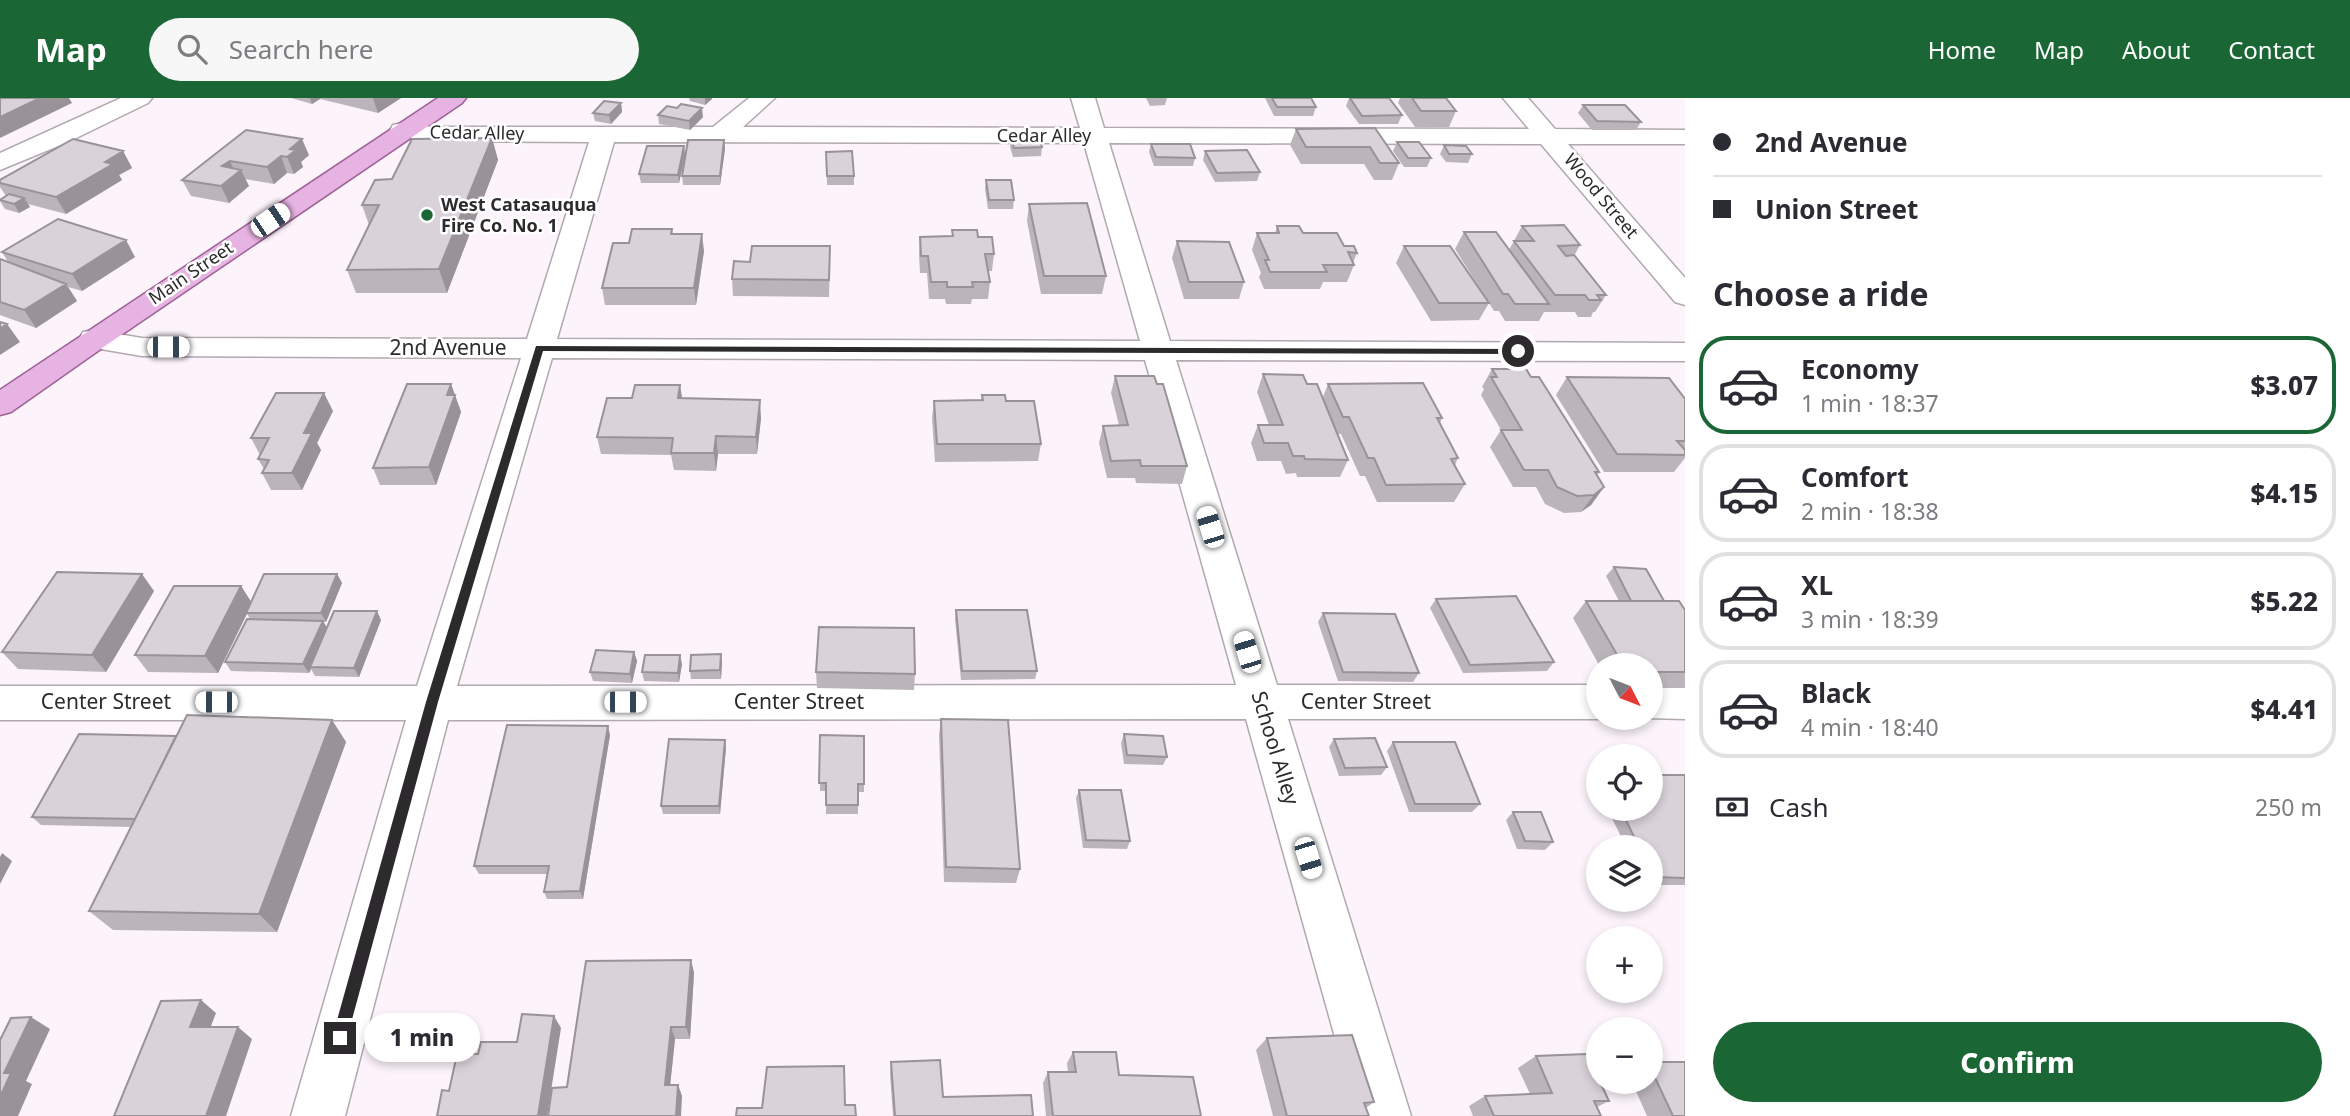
<!DOCTYPE html>
<meta charset="utf-8">
<style>
body{margin:0;font-family:"Noto Sans",sans-serif;background:#f7f7f7;color:#2b2b33;height:100vh;display:flex;flex-direction:column;font-size:26px;white-space:nowrap}
*{box-sizing:border-box;margin:0}
p{font-size:23px;color:#7c7c81}
.icon{flex:none;width:38px;height:38px;fill:none;stroke:currentColor;stroke-width:2;stroke-linecap:round;stroke-linejoin:round}
.map{position:relative;flex:1;overflow:hidden}
.drawer{display:flex;flex-direction:column;background:#fff;width:665px}
.drawer>*{flex:none}
.guide{display:grid;align-content:center;height:154px;padding:0 28px;background:#fff}
.needle{width:46px;rotate:132deg}
.tools{position:absolute;left:1586px;top:555px;display:grid;gap:14px}
.tools a{display:grid;place-items:center;width:77px;height:77px;border-radius:50%;background:#fff;box-shadow:0 4px 10px #0003;font-size:35px}
.end{position:absolute;width:32px;height:32px;margin:-16px;border:9px solid #2d2a2d;background:#fff;box-shadow:0 0 0 4px #fff}
.from{border-radius:50%}
.bubble{position:absolute;height:49px;border-radius:24px;background:#fff;box-shadow:0 4px 10px #0003;font-size:23px;font-weight:800;line-height:49px;text-align:center}
.car{position:absolute;width:21px;height:42px;margin:-21px -10px;border-radius:9px;box-shadow:0 0 5px 2px #0007;background:linear-gradient(#fff 24%,#345 0 40%,#fff 0 76%,#345 0 86%,#fff 0)}
.guide b{display:flex;align-items:center;gap:24px;height:66px;font-size:26px}
.guide b+b{border-top:2px solid #e1e1e2}
.guide i{width:18px;height:18px;background:#2b2b33}
ul{padding:0;list-style:none}
li{display:flex;align-items:center;gap:21px;height:98px;margin:0 14px 10px;padding:0 14px;border:4px solid #e1e1e2;border-radius:28px}
li div{flex:1}
li b{display:block;font-size:26px}
li em{font-style:normal;font-weight:800}
li.selected{border-color:#1a6634}
li>.icon{width:63px;height:63px;stroke-width:1.5}
h2{padding:0 28px;font-size:32px;line-height:84px}
.pay{display:flex;align-items:center;gap:18px;height:77px;padding:0 28px;font-size:26px}
.pay p{margin-inline-start:auto}
.button{display:flex;gap:14px;margin-top:auto;padding:14px 28px}
.button a{flex:1;height:80px;border-radius:42px;background:#1a6634;color:#fff;font-size:28px;font-weight:800;line-height:80px;text-align:center}
header{display:flex;align-items:center;gap:42px;box-sizing:border-box;height:98px;padding:0 35px;background:#1a6634;color:#fff}
header strong{font-size:33px}
nav{display:flex;gap:38px;margin-inline-start:auto;font-size:24px}
.search{width:490px;height:63px;background:#f7f7f7;display:flex;align-items:center;gap:18px;box-sizing:border-box;padding:0 24px;border-radius:38px;color:#7c7c81;font-size:26px}
main{display:flex;flex:1;min-height:0}
.map>svg:first-child{display:block}
.lines{fill:none;stroke-linecap:round;stroke-linejoin:round}
.minor-casing{stroke:#b1a9af;stroke-width:3}
.major-casing{stroke:#9c6296;stroke-width:3}
.minor{fill:#fff;fill-rule:evenodd}
.major{fill:#e7b3e2;fill-rule:evenodd}
.wall{fill:#bbb5bb}
.shaded-wall{fill:#999398}
.building{fill:#dad2d9;stroke:#999398;stroke-width:2}
.route{fill:#2d2a2d}
.poi-dot{fill:#1a6634;stroke:#fff;stroke-width:2.5}
.labels{text-anchor:middle;stroke-width:5;stroke-linejoin:round;paint-order:stroke}
.far-street-label{font-size:18px;fill:#2d2a2d;stroke:#fff}
.far-poi-label{font-size:18px;font-weight:bold;fill:#2d2a2d;stroke:#fff;text-anchor:start}
.street-label{font-size:21px;fill:#2d2a2d;stroke:#fff}
</style>
<header>
<strong>Map</strong>
<div class="search"><svg class="icon" aria-label="search" viewBox="0 0 24 24"><circle cx="10" cy="10" r="6"/><path d="M15 15l6 6"/></svg>Search here</div>
<nav><a>Home</a><a>Map</a><a>About</a><a>Contact</a></nav>
</header>
<main>
<div class="map">
<svg width="1685" height="1018" viewBox="0 0 1685 1018">
<rect width="100%" height="100%" fill="#fcf3fb"/>
<g class="lines">
<!-- minor casing -->
<g class="minor-casing">
<path id="minor" d="M121 0H152L148 5 68 44 0 72V55Z
M749 0H775L743 29 1080 30 1071 0H1095L1104 30 1529 31 1503 0H1528L1555 31 1685 32V46H1568L1685 180V207L1675 204 1541 46 1109 45 1170 243 1685 245V263L1176 262 1277 587H1598V620H1602L1598 621H1288L1411 1018H1357L1246 621 448 622 345 1018H291L406 622H0V588H417L521 260 142 258 83 248 79 241 83 234 94 232 142 240 527 241 589 44 433 43 393 37 390 32 393 27 402 25 433 29H713ZM614 44 1084 45 1140 243 557 241ZM552 260 1145 262 1236 587 457 588Z
M1650 587H1685V621L1646 620H1650Z"/>
</g>
<!-- major casing -->
<g class="major-casing">
<path id="major" d="M438 0H466L462 5 105 248 11 314 0 317V292Z"/>
</g>
<!-- minor -->
<use href="#minor" class="minor"/>
<!-- major -->
<use href="#major" class="major"/>
</g>
<!-- wall -->
<path class="wall" d="M291 0H401L378 15 320 1 312 6Z
M689 0H712V1L705 7 690 3Z
M1146 0H1167L1165 7 1150 8Z
M1265 0H1311L1316 9 1313 18H1274Z
M1349 0H1389L1402 17 1398 26H1359L1346 8Z
M1400 0H1446L1456 13 1449 29H1415L1398 5Z
M621 5 622 14 611 26 595 23 593 15Z
M1583 7 1641 24 1636 32H1592L1578 15Z
M658 17 703 19 690 32 659 26Z
M1375 30 1399 65 1392 82H1374L1364 66H1301L1290 47 1296 31Z
M246 32 309 57 301 64 303 69 294 76 287 75 274 86 245 81 249 88 229 105 191 98 182 82Z
M492 40 498 62 447 195H356L347 172 369 127 362 107 392 81Z
M1011 41 1042 49 1041 58 1013 59 1010 49Z
M724 42 725 51 720 87H683L682 78 684 64 679 85H641L639 76 684 48 685 56Z
M1397 44 1431 60 1427 69H1404L1393 53Z
M1151 46 1195 60 1193 68H1154L1149 54Z
M1444 47 1472 56 1468 65 1446 64 1440 56Z
M123 53 132 70 119 77 122 82 66 116 28 106 30 109 19 115 5 111 0 103V101L6 98 0 89V82Z
M1205 53 1260 74 1257 83 1215 84 1203 62Z
M826 54 854 78V87H827Z
M986 82 1014 102 1013 111H988L985 91Z
M1029 106 1106 178 1102 196H1041L1027 123Z
M1277 128 1344 148 1357 155 1353 165 1354 167 1347 184H1323L1320 191H1264L1259 179 1261 175 1252 152 1257 135H1275Z
M1522 128 1580 147 1574 158 1606 197 1595 214H1593L1591 219H1578L1575 214H1544L1539 223H1505L1499 213H1494L1455 151 1464 134 1509 152Z
M672 131 673 136 704 153 696 207H605L602 190 629 145Z
M952 132 978 139 994 156 992 173H988L990 184 988 201H972L971 206H946L945 201H929L927 175H920L919 156 920 139 952 138Z
M1177 143 1244 184 1239 201H1184L1172 160Z
M1404 148 1489 205 1479 222 1431 223 1396 165Z
M2 154 135 159 82 193 68 189 77 203 36 230 0 217V161L8 164Z
M830 165 829 199 733 198 732 181Z
M1492 271 1599 374 1597 378 1604 389 1591 407 1581 414 1564 415 1545 406 1536 389H1513L1490 349 1501 332 1481 297 1484 291 1482 289Z
M1263 276 1307 286 1323 299 1328 286 1442 320 1440 325 1458 360 1455 367 1465 386 1454 404H1377L1365 378H1360L1341 336H1338L1348 362 1340 379H1297L1296 375 1286 376 1281 363H1257L1251 345 1258 327H1269L1257 294Z
M1115 278 1187 368 1182 386 1136 385 1135 380H1107L1099 345 1103 328 1119 327 1111 295Z
M1567 279 1685 301V360L1674 374H1604L1556 297Z
M451 286 461 314 436 387H380L373 370Z
M982 297 1006 303 1041 346 1038 363 935 364 932 320 934 303 981 302Z
M632 300H682L761 320 757 356H718L716 373 674 372 671 357 601 356 597 339Z
M333 313 317 345 321 352 302 392H271L262 375 264 371 258 361 260 357 251 340Z
M1614 469 1664 503 1685 512V590H1650V567H1599L1573 520 1586 503H1619L1606 478Z
M337 476 342 485 326 524H323L327 530 381 522 359 579 315 578 311 571 309 575 231 573 225 564 250 521 247 516 218 575 148 574 135 557 241 488 251 505Z
M154 493 106 574 18 571 2 554Z
M1436 501 1554 564 1547 573 1463 575 1430 510Z
M956 512 1037 573 1035 581 961 582 955 521Z
M1323 515 1419 575 1413 584 1338 583 1318 524Z
M634 554 637 563 632 585 593 583 590 574Z
M722 564 721 581H691L690 573Z
M682 566 679 584 644 583 642 574Z
M816 574 915 576 914 592 817 590Z
M941 621 1020 771 1016 785 944 784 939 637Z
M332 622 346 644 277 834 113 832 89 813 131 729 41 727 32 719 176 638Z
M1124 636 1167 659 1163 667 1124 666 1121 645Z
M610 637 583 801H547L544 794 547 776H479L474 768Z
M820 637 864 638V694H858V716H826V693H820Z
M1334 641 1387 669 1381 677 1339 678 1329 649Z
M725 642 726 650 720 716H663L661 708Z
M1393 644 1480 706 1472 714H1409L1387 653Z
M1685 677V787H1650V749H1626L1607 710H1650Z
M1598 682V691L1595 685Z
M1079 692 1130 743 1127 751 1083 750 1076 700Z
M1513 714 1553 744 1545 752 1517 751 1506 722Z
M691 862 694 875 690 941H675L670 987H678L682 998 567 989Z
M1267 940 1374 1004 1366 1010 1369 1018H1273L1256 952Z
M1073 954 1201 1018H1046L1043 985 1048 974H1068L1067 965Z
M1536 958 1609 1003 1597 1009 1601 1018H1473L1469 1008 1485 998 1530 996 1518 970Z
M891 964 943 999 1033 1018H893L890 976Z
M1650 964 1685 1018H1647L1632 984H1650Z"/>
<!-- shaded-wall -->
<path class="shaded-wall" d="M40 0H69L72 5 0 40V19Z
M310 0H320V1L312 6Z
M373 0H401L378 15Z
M705 0H712V1L705 7Z
M621 5 622 14 611 26 609 17Z
M702 10 703 19 690 32 689 23Z
M492 40 498 62 447 195 439 171Z
M302 41 309 57 301 64 303 69 294 76 287 59 290 51Z
M724 42 725 51 720 87V78Z
M684 48 685 57 679 85 678 77Z
M123 53 132 70 119 77 122 82 66 116 56 99 105 64Z
M281 58 287 75 274 86 267 69Z
M230 63 236 76 241 72 249 88 229 105 221 88 222 68Z
M24 100 30 109 19 115 14 106Z
M702 136 704 153 696 207 694 190Z
M126 142 135 159 82 193 72 176Z
M66 186 77 203 36 230 24 212Z
M7 226 20 244 0 257V231Z
M451 286 461 314 436 387 429 369Z
M680 287 683 305 678 300Z
M324 295 333 313 317 345 321 352 302 392 292 375 304 335Z
M760 302 761 320 757 356 756 339Z
M716 338 718 356 716 373 714 355Z
M1604 389 1591 407 1581 414 1594 397Z
M142 476 154 493 106 574 92 557Z
M337 476 342 485 326 524 321 515Z
M241 488 252 505 218 575 205 558Z
M377 513 381 522 359 579 354 570Z
M323 523 328 531 310 569 311 571 309 575 303 566Z
M634 554 637 563 632 585 630 576Z
M721 556 722 564 721 581 720 572Z
M680 557 682 566 679 584 678 575Z
M332 622 346 644 277 834 259 816Z
M608 628 610 637 583 801 580 793Z
M725 642 726 650 720 716 719 708Z
M2 755 12 763 0 786V759Z
M691 862 694 875 690 941 686 929Z
M201 902 216 915 206 941 190 929Z
M554 918 561 930 547 1018H538Z
M31 919 50 931 26 983 32 986 18 1018H0V999L4 975Z
M238 929 252 941 226 1018H206Z
M671 929 675 941 669 998 665 987Z
M678 987 682 998 681 1018H676Z"/>
<!-- building -->
<path class="building" d="M0 0H40L0 19Z
M1272 0H1311L1316 9H1277Z
M1350 0H1389L1402 17 1362 18Z
M1412 0H1446L1456 13H1421Z
M604 3 621 5 609 17 593 15Z
M681 6 702 10 689 23 658 17 667 8 677 10Z
M1583 7H1625L1641 24 1597 23Z
M1375 30 1399 65H1380L1370 49H1306L1296 31Z
M246 32 302 41 290 51 296 52 287 59 281 58 267 69 230 63 222 68 241 72 221 88 182 82Z
M492 40 439 171 347 172 379 107H362L375 82 392 81 412 41Z
M1039 40 1042 49 1014 50 1011 41Z
M73 41 123 53 105 64 113 66 56 99 0 85V82Z
M688 42H724L720 78H682Z
M1397 44H1419L1431 60H1408Z
M1151 46H1190L1195 60 1156 59Z
M1444 47 1466 48 1472 56H1449Z
M647 48H684L678 77 639 76Z
M1247 52 1260 74 1217 75 1205 53Z
M852 53 854 78H827L826 54Z
M986 82H1011L1014 102H989Z
M9 96 24 100 14 106 0 102Z
M1087 105 1106 178H1044L1029 106Z
M58 121 126 142 72 176 2 154Z
M1564 127 1580 147 1558 148 1566 158 1574 157 1606 197H1597L1601 202H1589L1585 197H1555L1514 143H1534L1522 128Z
M1277 128H1299L1303 135H1337L1344 148H1354L1357 155 1348 154 1354 167H1323L1327 174H1270L1265 162H1269L1257 135H1279Z
M632 131H672L671 136H702L694 190H602L613 145H629Z
M952 132H977L978 139H992L994 156H985L990 184H972L973 189H947V184H931L928 158H921L920 139 953 138Z
M1464 134H1496L1549 206H1515L1508 196H1503Z
M1177 143 1229 144 1244 184H1189Z
M752 148H830L829 182 732 181 734 163 750 164Z
M1404 148H1450L1489 205H1439Z
M0 161 66 186 24 212 0 204Z
M0 224 7 226 0 231Z
M1492 271H1526L1531 279H1539L1599 374H1595L1604 389 1594 397 1577 398 1557 389 1548 372H1524L1501 332H1522L1491 279H1497Z
M1263 276 1303 277 1307 286H1317L1348 362 1305 361 1304 358H1293L1288 345H1264L1258 327H1283Z
M1115 278H1154L1157 286H1163L1187 368H1141L1140 362 1111 363 1103 328 1128 327Z
M1567 279 1669 280 1685 301V343H1677L1685 352V357L1617 356Z
M1423 285 1442 320H1437L1458 360 1451 361 1465 386 1386 387 1374 360H1368L1349 319H1343L1328 286Z
M407 286H451L447 297H455L429 369 373 370Z
M635 287H680L678 300 760 302 756 339 716 338 714 355H671L673 340 597 339 607 300H632Z
M276 295H324L304 335H312L292 375H262L269 362 258 361 269 340H251Z
M982 297H1005L1006 303H1034L1041 346H937L934 303 983 302Z
M1614 469 1646 471 1664 503H1631Z
M57 474 142 476 92 557 2 554Z
M264 476H337L321 515H246Z
M174 488H241L205 558 135 557Z
M1516 498 1554 564 1470 567 1436 501Z
M1586 503H1679L1685 512V574H1650V567H1623Z
M956 512H1027L1037 573H962Z
M334 513H377L354 570 310 569Z
M1323 515 1395 516 1419 575 1343 574Z
M247 521 323 523 303 566 225 564Z
M819 529 914 530 915 576 816 574Z
M596 552 634 554 630 576 590 574Z
M721 556 720 572 690 573 691 557Z
M645 557H680L678 575 642 574Z
M187 617 332 622 259 816 89 813Z
M941 621 1008 622 1020 771 946 769Z
M507 627 608 628 580 793 544 794 549 768H474Z
M79 636 176 638 135 721 32 719Z
M1124 636 1163 638 1167 659 1127 657Z
M820 637 864 638V686H858V707H826V685H819Z
M1375 640 1387 669 1345 670 1334 641Z
M669 641 725 642 719 708H661Z
M1393 644H1455L1480 706H1415Z
M1650 677H1685V780L1654 779 1650 772V749H1639L1620 710H1650Z
M1079 692H1121L1130 743 1086 742Z
M1513 714H1541L1553 744 1525 743Z
M691 862 686 929H671L665 987H678L676 1018H548L552 990 567 989 586 863Z
M201 902 190 929H238L206 1018H114L161 903Z
M522 916 554 918 538 1018H437L442 992 449 993 457 956H478L481 944H517Z
M31 919 4 975H11L0 999V942L11 920Z
M1352 937 1374 1004 1364 1005 1369 1018H1287L1267 940Z
M1073 954H1116L1119 977 1193 979 1201 1018H1053L1048 974H1076Z
M1587 956 1598 979V984H1600L1609 1003H1594L1601 1018H1494L1485 998 1552 995 1536 958Z
M940 962 943 999 1031 997 1033 1018H895L891 964Z
M1650 964H1685V1018H1673L1650 969Z
M844 968 845 1007H855L856 1018H736L737 1010H762L767 969Z"/>
<!-- route -->
<path class="route" d="M536 248 1518 251 1523 253 1518 256 543 253 438 604 347 940 345 946 340 948 334 946 332 940 426 604Z"/>
<!-- markers -->
<circle class="poi-dot" cx="427" cy="117" r="7"/>
<g class="labels">
<!-- far-street labels -->
<g class="far-street-label">
<text transform="translate(477 35) rotate(1)" y="6">Cedar Alley</text>
<text x="1044" y="44">Cedar Alley</text>
<text transform="translate(1601 98) rotate(50)" y="6">Wood Street</text>
<text transform="translate(191 175) rotate(-34)" y="6">Main Street</text>
</g>
<!-- far-poi labels -->
<g class="far-poi-label">
<text x="441" y="113">West Catasauqua<tspan x="441" dy="21">Fire Co. No. 1</tspan></text>
</g>
<!-- street labels -->
<g class="street-label">
<text x="448" y="257">2nd Avenue</text>
<text x="106" y="611">Center Street</text>
<text x="799" y="611">Center Street</text>
<text x="1366" y="611">Center Street</text>
<text transform="translate(1275 650) rotate(73)" y="7">School Alley</text>
</g>
</g>
</svg>
<div class="tools">
<a><svg class="needle" viewBox="-14 -14 28 28"><path d="M0-13l5 13h-10z" fill="#e53935"/><path d="M0 13l5-13h-10z" fill="#7c7c81"/></svg></a>
<a><svg class="icon" aria-label="locate" viewBox="0 0 24 24"><circle cx="12" cy="12" r="6"/><path d="M12 2v4M12 18v4M2 12h4M18 12h4"/></svg></a>
<a><svg class="icon" aria-label="layers" viewBox="0 0 24 24"><path d="M12 4l9 5-9 5-9-5zM3 14l9 5 9-5"/></svg></a>
<a>+</a>
<a>−</a>
</div>
<i class="end from" style="left:1518px;top:253px"></i>
<i class="end" style="left:340px;top:940px"></i>
<div class="bubble" style="left:364px;top:915px;width:116px">1 min</div>
<i class="car" style="left:270px;top:122px;rotate:56deg"></i>
<i class="car" style="left:168px;top:249px;rotate:90deg"></i>
<i class="car" style="left:1210px;top:429px;rotate:343deg"></i>
<i class="car" style="left:1247px;top:554px;rotate:343deg"></i>
<i class="car" style="left:216px;top:604px;rotate:270deg"></i>
<i class="car" style="left:625px;top:604px;rotate:90deg"></i>
<i class="car" style="left:1308px;top:760px;rotate:163deg"></i>
</div>
<section class="drawer">
<div class="guide">
<b><i class="from"></i>2nd Avenue</b>
<b><i></i>Union Street</b>
</div>
<h2>Choose a ride</h2>
<ul>
<li class="selected"><svg class="icon" aria-label="car" viewBox="0 0 24 24"><path d="M5 17H2v-5l4-1 3-4h7l3 4 3 1v5h-3M9 17h6M6 11h13"/><circle cx="7" cy="17" r="2"/><circle cx="17" cy="17" r="2"/></svg><div><b>Economy</b><p>1 min · 18:37</p></div><em>$3.07</em></li>
<li><svg class="icon" aria-label="car" viewBox="0 0 24 24"><path d="M5 17H2v-5l4-1 3-4h7l3 4 3 1v5h-3M9 17h6M6 11h13"/><circle cx="7" cy="17" r="2"/><circle cx="17" cy="17" r="2"/></svg><div><b>Comfort</b><p>2 min · 18:38</p></div><em>$4.15</em></li>
<li><svg class="icon" aria-label="car" viewBox="0 0 24 24"><path d="M5 17H2v-5l4-1 3-4h7l3 4 3 1v5h-3M9 17h6M6 11h13"/><circle cx="7" cy="17" r="2"/><circle cx="17" cy="17" r="2"/></svg><div><b>XL</b><p>3 min · 18:39</p></div><em>$5.22</em></li>
<li><svg class="icon" aria-label="car" viewBox="0 0 24 24"><path d="M5 17H2v-5l4-1 3-4h7l3 4 3 1v5h-3M9 17h6M6 11h13"/><circle cx="7" cy="17" r="2"/><circle cx="17" cy="17" r="2"/></svg><div><b>Black</b><p>4 min · 18:40</p></div><em>$4.41</em></li>
</ul>
<div class="pay"><svg class="icon" aria-label="cash" viewBox="0 0 24 24"><path d="M3 7h18v10H3z"/><circle cx="12" cy="12" r="2"/></svg>Cash<p>250 m</p></div>
<div class="button"><a>Confirm</a></div>
</section>
</main>
